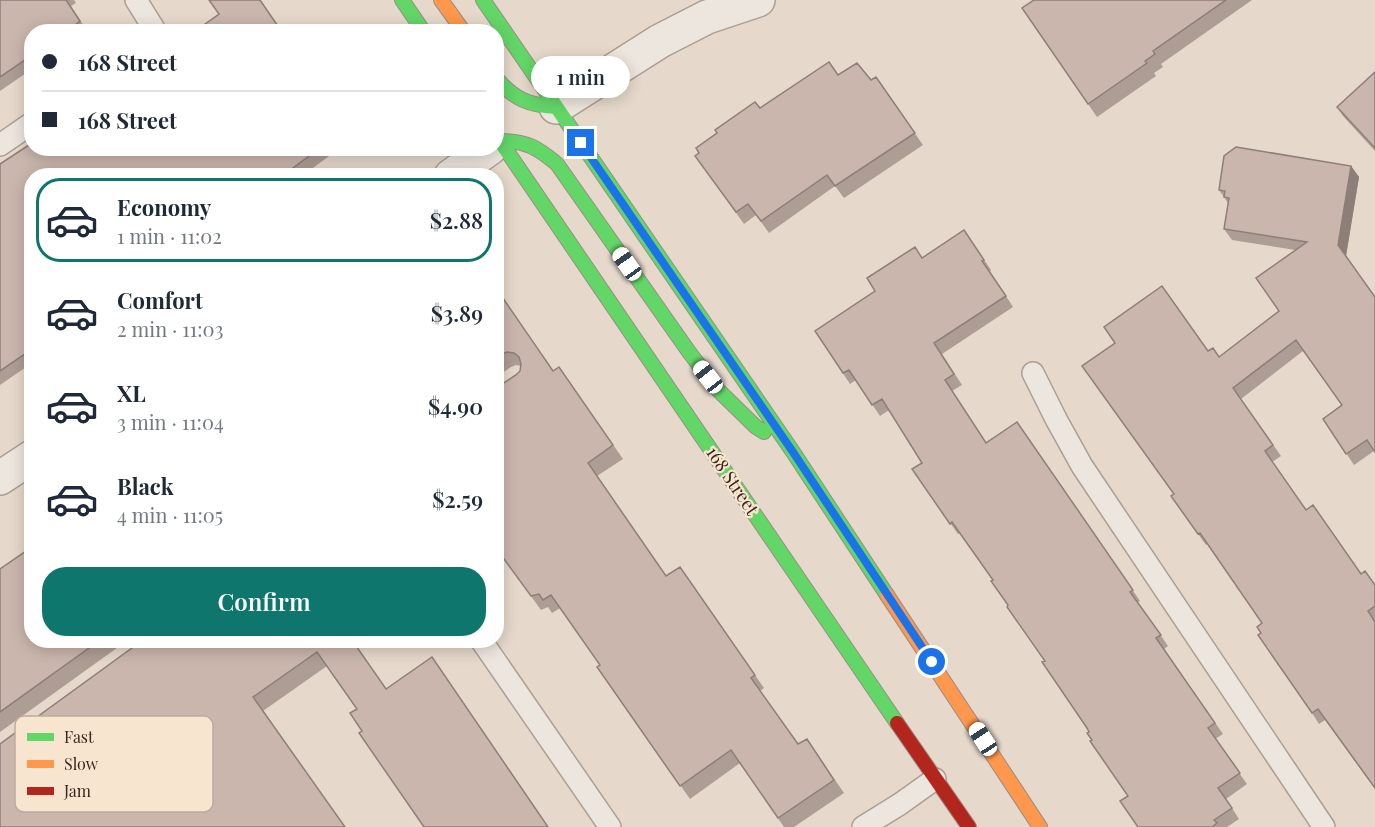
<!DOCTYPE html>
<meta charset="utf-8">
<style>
body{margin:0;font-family:"Playfair Display",serif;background:#f2f2f3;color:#1f2937;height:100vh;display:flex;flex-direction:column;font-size:22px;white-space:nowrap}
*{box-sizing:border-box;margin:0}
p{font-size:20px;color:#747a83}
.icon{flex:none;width:33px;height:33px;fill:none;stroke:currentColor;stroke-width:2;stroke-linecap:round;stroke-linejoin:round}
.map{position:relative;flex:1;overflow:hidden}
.drawer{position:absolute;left:24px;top:168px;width:480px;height:480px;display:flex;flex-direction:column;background:#fff;border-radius:24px;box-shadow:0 3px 15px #0003}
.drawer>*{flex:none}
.banner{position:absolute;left:24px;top:24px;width:480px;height:132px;border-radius:24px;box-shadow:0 3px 15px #0003;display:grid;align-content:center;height:132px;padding:0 18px;background:#fff}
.end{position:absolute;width:27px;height:27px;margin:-14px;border:8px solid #1a73e8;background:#fff;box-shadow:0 0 0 3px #fff}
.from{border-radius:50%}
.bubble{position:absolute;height:42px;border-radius:21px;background:#fff;box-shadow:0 3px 15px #0003;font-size:20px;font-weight:600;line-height:42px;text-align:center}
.car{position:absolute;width:18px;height:36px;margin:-18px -9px;border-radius:8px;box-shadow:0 0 4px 2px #0007;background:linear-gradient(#fff 24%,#345 0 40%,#fff 0 76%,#345 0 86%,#fff 0)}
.banner b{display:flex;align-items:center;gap:21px;height:57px;font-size:22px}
.banner b+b{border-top:2px solid #e0e1e3}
.banner i{width:15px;height:15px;background:#1f2937}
ul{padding:10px 0 0;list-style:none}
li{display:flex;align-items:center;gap:18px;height:84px;margin:0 12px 9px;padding:0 6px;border:3px solid transparent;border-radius:24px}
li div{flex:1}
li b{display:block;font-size:22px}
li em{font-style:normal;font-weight:600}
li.current{border-color:#0f766e}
li>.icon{width:54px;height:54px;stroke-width:1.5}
.cta{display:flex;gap:12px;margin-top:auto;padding:12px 18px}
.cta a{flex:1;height:69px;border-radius:24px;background:#0f766e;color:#fff;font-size:24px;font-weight:600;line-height:69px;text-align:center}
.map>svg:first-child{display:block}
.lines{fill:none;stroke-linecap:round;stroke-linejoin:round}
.lane-casing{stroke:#ab9e95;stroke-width:24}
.street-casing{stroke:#ab9e95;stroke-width:36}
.fast-casing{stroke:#9a8e85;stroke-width:16}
.slow-casing{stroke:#9a8e85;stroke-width:16}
.jam-casing{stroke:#9a8e85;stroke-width:16}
.lane{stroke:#ede6de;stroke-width:21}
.street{stroke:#ede6de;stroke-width:33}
.fast{stroke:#63d668;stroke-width:14}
.slow{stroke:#ff974d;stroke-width:14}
.jam{stroke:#b3261e;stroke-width:14}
.wall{fill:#ae9d94}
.shaded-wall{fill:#8d7f78}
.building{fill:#cab6ac;stroke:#8d7f78;stroke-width:1.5}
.route{stroke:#1a73e8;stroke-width:8}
.labels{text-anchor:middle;stroke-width:4.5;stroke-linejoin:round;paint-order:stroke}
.street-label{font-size:18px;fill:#3a251c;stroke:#f8e5d0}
.key{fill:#f8e5d0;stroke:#bfab9a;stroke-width:1.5}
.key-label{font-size:16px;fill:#3a251c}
</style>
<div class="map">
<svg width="1375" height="827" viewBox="0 0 1375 827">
<rect width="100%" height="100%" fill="#e6d9cb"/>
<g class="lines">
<!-- lane casing -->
<g class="lane-casing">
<path id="lane" d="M136 0 156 32
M0 145 32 123
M1033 373 1056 419 1082 466 1324 827
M481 640 610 827
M863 827 900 804 935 779"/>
</g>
<!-- street casing -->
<g class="street-casing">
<path id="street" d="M556 107 660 41 707 17 758 0
M451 176 490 148
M0 478 32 457"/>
</g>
<!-- fast casing -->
<g class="fast-casing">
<path id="fast" d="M402 0 424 32
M483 0 793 452 887 595
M496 78C514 99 528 105 556 107
M496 135 897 723
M501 141C527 141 538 148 557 164L689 352 718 390 756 427 764 432"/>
</g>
<!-- slow casing -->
<g class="slow-casing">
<path id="slow" d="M441 0 464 32
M887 595 1040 827"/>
</g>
<!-- jam casing -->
<g class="jam-casing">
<path id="jam" d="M897 723 969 827"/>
</g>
<!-- lane -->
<use href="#lane" class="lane"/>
<!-- street -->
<use href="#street" class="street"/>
<!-- fast -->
<use href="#fast" class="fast"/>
<!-- slow -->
<use href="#slow" class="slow"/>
<!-- jam -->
<use href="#jam" class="jam"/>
</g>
<!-- wall -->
<path class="wall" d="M0 0H74L76 3 71 6 87 31 32 32V69L0 91Z
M1034 0H1252L1161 64 1163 67 1154 73 1156 76 1097 117 1022 8Z
M1375 72V151L1343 116 1337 107Z
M838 75 871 80 876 77 923 145 844 198 835 186 769 233 756 215 744 224 695 156 760 108Z
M32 148H340L302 176H32V363L0 385V164Z
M1351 166 1359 177 1346 256 1374 451 1354 465 1323 419 1342 405 1303 351 1241 399 1281 456 1272 462 1306 510 1361 574 1375 585V789L1325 720 1319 724 1312 713 1261 633 1262 623 1207 544 1206 545 1171 496 1174 494 1208 351 1219 357 1279 311 1295 250 1232 240 1224 229 1228 203 1219 190Z
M964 230 991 270 990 271 1013 307 942 354 962 385 952 391 986 442 1017 422 1140 601 1138 602 1168 646 1164 649 1223 734 1215 739 1247 784 1226 799 1239 819 1227 827H1138L1128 796 1092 740 1089 732 1045 661 993 580 960 533 958 534 912 469 922 463 889 410 880 416 856 380 850 384 815 331 875 291Z
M496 288 553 371 559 367 623 459 597 476 666 576 680 567 764 688 760 691 798 744 807 739 844 793 794 827H784L740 763 690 799 597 667 600 665 560 608 552 613 548 607 541 610 496 548 516 375 520 371 521 366 516 365 511 367 496 377Z
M0 569 32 640H128L0 732Z
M143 640H363L356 646 362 731 357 709 327 666 263 711Z"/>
<!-- shaded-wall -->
<path class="shaded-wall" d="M1351 166 1359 177 1346 256 1338 245Z"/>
<!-- building -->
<path class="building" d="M0 0H66L80 21 66 32H32V55L0 77Z
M209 0H260L282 32H194L219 14Z
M1034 0H1226L1153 51 1155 54 1145 61 1147 63 1088 104 1022 8Z
M342 25 346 32H333Z
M829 62 838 75 857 63 871 80 876 77 915 133 835 186 827 175 761 221 748 204 736 212 695 156 699 153 696 148 717 133 715 130 755 102 760 108Z
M1375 72V148L1337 107Z
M32 143V148H320L282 176H32V349L0 371V164Z
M1236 147 1351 166 1338 245 1375 297V452L1367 440 1346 454 1323 419 1342 405 1296 340 1233 388 1273 445 1265 451 1306 510 1313 505 1361 574 1365 571 1375 585V606L1368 611 1375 622V788L1318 709 1312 713 1258 635 1261 633 1257 627 1262 623 1200 533 1198 534 1171 496 1174 494 1082 366 1115 343 1104 327 1162 286 1208 351 1213 348 1219 357 1279 311 1256 278 1307 242 1224 229 1229 198 1224 197 1225 191 1219 190 1224 156Z
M964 230 984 260 982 261 1006 296 934 343 954 374 945 380 986 443 1017 422 1133 590 1130 592 1161 635 1156 638 1215 723 1208 728 1240 773 1218 788 1232 808 1214 820 1217 823 1212 827H1138L1120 801 1128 796 1090 741 1092 740 1087 733 1089 732 1087 728 1042 662 1045 661 1007 607 1008 605 991 581 993 580 952 522 950 524 912 469 922 463 882 399 872 405 849 370 843 373 815 331 875 291 867 278 915 247 922 258Z
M496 288 553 371 559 367 613 445 588 463 666 576 680 567 755 675 751 678 798 744 807 739 834 780 778 818 731 750 680 786 597 667 600 665 551 595 543 600 539 594 531 596 496 548V388L516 375 520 371 521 364 519 357 514 353 507 352 502 354 496 358Z
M32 547V640H100L0 712V569Z
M143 640H352L386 689 432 657 548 827H424L359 733 362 731 350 713 357 709 317 652 253 697 345 827H1L0 826V744Z"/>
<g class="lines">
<!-- route -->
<path class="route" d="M581 143 793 452 932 662"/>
</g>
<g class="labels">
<!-- street labels -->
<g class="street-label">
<text transform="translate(732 481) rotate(56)" y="6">168 Street</text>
</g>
</g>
<!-- legend -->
<rect x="15" y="716" width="198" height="96" rx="9" class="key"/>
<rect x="27" y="733" width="27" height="8" fill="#63d668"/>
<rect x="27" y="760" width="27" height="8" fill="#ff974d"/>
<rect x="27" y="787" width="27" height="8" fill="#b3261e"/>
<g class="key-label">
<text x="64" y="743">Fast</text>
<text x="64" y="770">Slow</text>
<text x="64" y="797">Jam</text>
</g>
</svg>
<i class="end from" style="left:932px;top:662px"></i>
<i class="end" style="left:581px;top:143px"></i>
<div class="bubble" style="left:531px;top:56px;width:99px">1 min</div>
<i class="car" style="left:627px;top:264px;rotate:325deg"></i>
<i class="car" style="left:708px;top:377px;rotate:322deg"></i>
<i class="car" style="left:983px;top:739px;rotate:327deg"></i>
<div class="banner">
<b><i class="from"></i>168 Street</b>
<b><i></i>168 Street</b>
</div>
<section class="drawer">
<ul>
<li class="current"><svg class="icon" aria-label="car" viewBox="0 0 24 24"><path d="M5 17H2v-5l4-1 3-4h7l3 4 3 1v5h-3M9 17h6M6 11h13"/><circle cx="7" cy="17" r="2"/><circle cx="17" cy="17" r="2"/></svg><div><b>Economy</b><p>1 min · 11:02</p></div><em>$2.88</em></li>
<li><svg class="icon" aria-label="car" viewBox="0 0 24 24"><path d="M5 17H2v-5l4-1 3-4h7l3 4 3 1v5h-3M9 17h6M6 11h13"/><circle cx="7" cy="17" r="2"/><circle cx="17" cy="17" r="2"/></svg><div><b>Comfort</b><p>2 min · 11:03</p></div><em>$3.89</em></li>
<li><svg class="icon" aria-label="car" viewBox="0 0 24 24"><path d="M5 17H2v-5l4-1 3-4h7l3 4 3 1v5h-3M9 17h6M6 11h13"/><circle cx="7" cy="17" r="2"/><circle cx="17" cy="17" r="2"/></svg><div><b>XL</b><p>3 min · 11:04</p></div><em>$4.90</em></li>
<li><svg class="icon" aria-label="car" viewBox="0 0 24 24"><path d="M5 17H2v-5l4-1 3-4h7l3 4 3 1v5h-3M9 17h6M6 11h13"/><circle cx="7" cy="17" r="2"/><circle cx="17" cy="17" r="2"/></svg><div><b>Black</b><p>4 min · 11:05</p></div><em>$2.59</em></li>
</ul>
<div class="cta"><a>Confirm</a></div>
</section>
</div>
